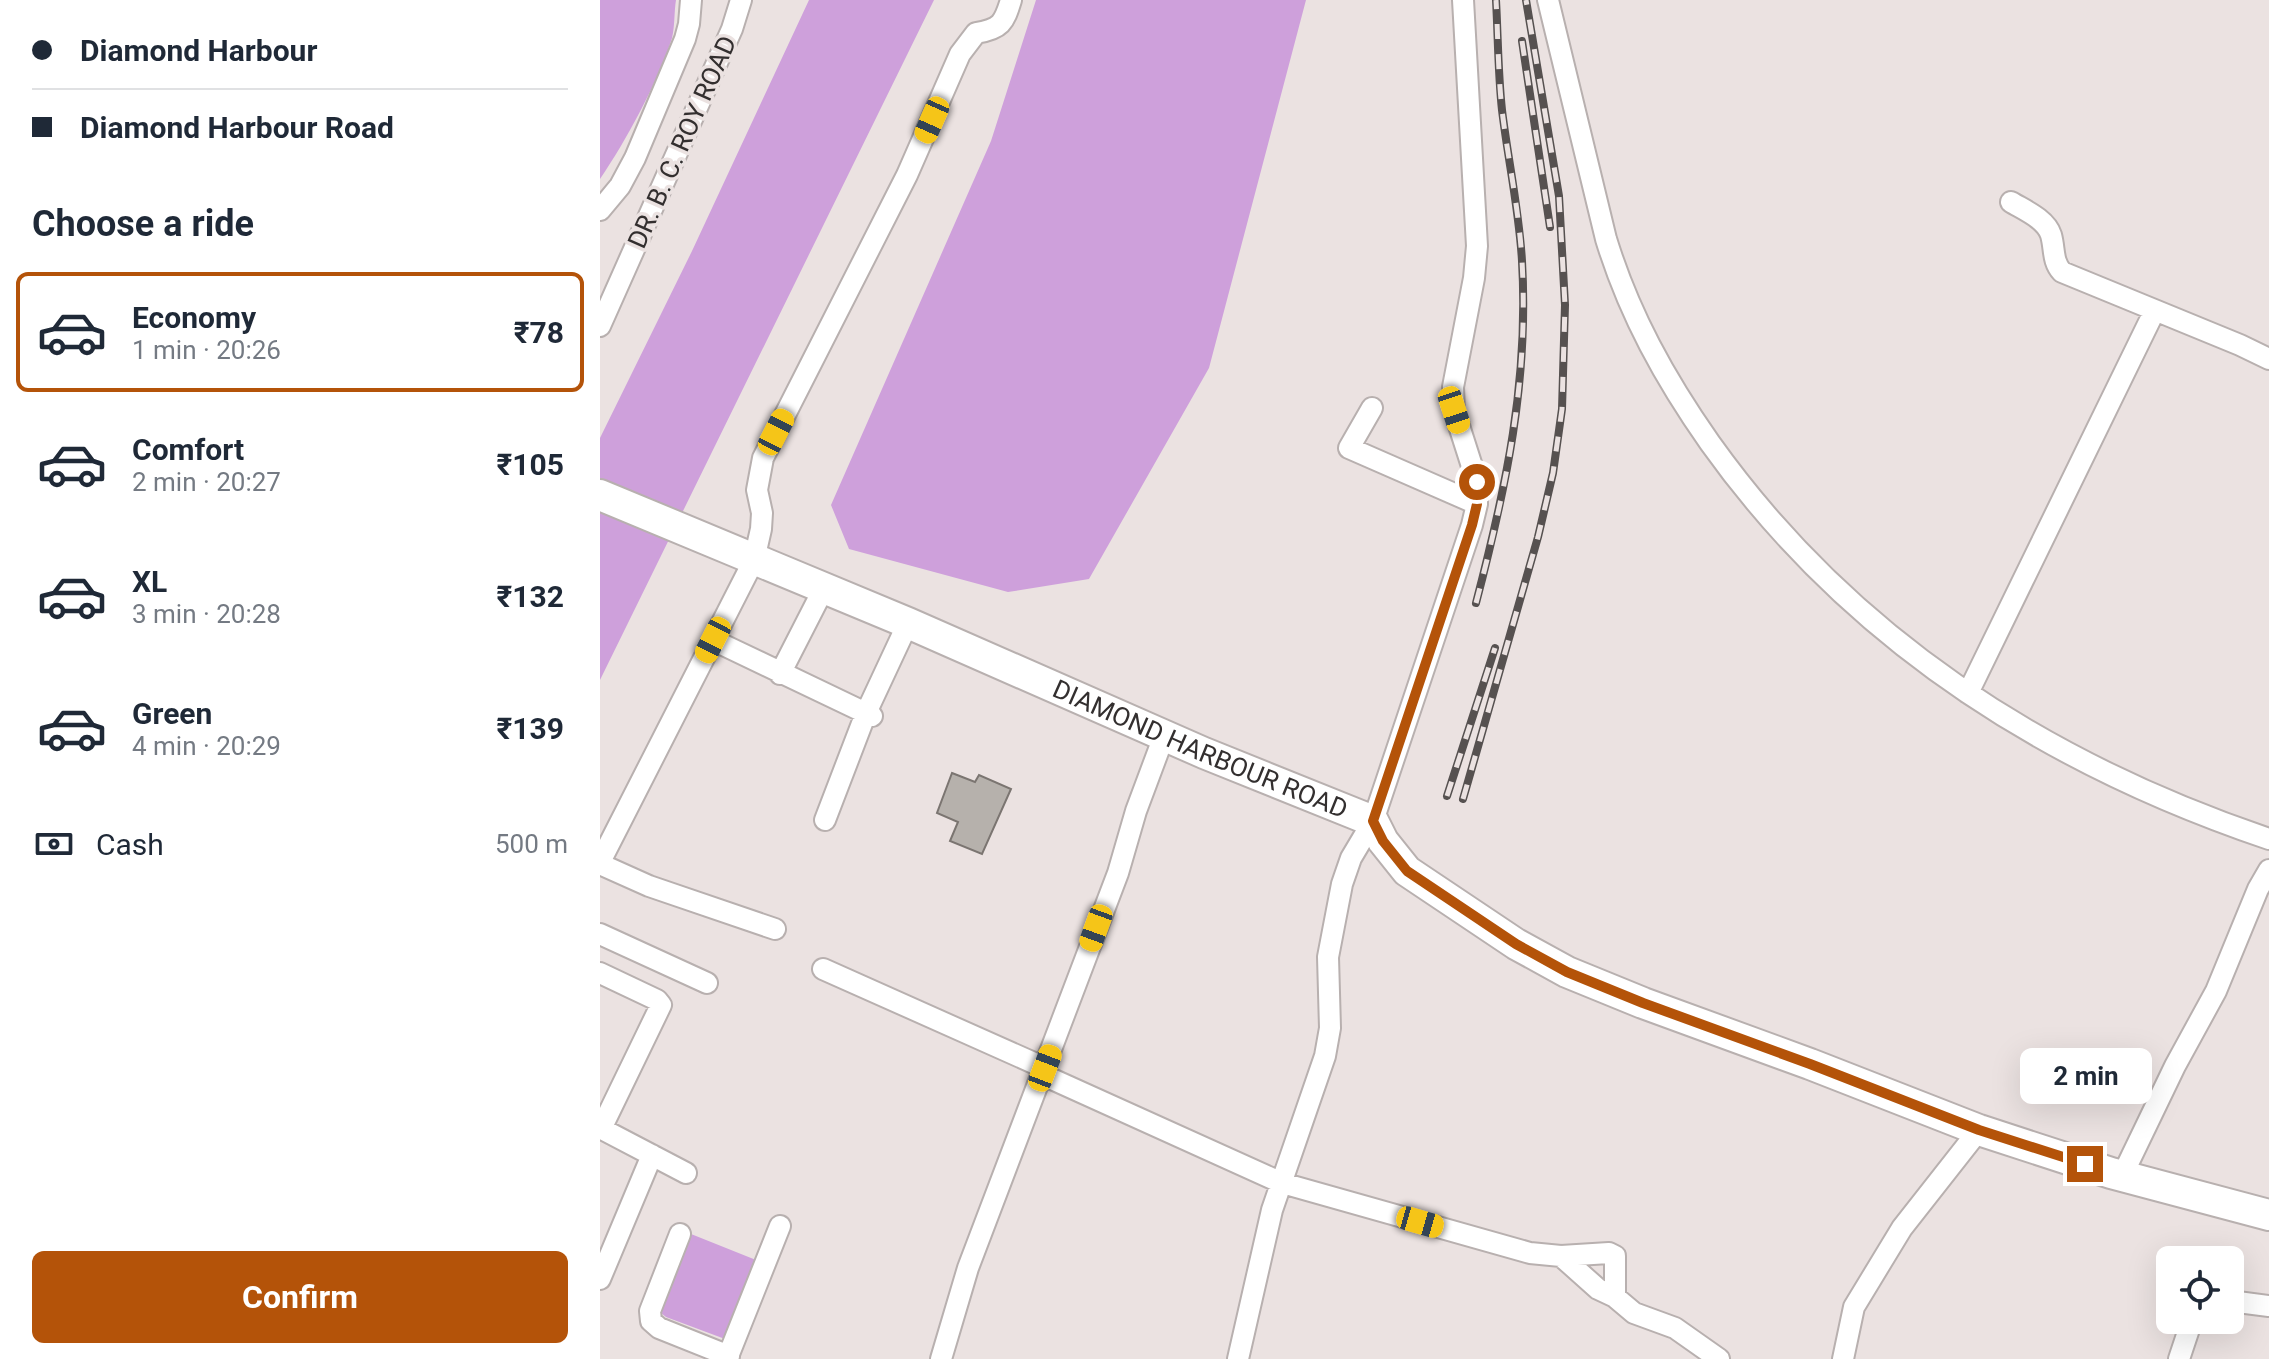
<!DOCTYPE html>
<meta charset="utf-8">
<style>
body{margin:0;font-family:Roboto,sans-serif;background:#f6f6f7;color:#1f2937;height:100vh;display:flex;flex-direction:column;font-size:30px;white-space:nowrap}
*{box-sizing:border-box;margin:0}
p{font-size:26px;color:#747a83}
.icon{flex:none;width:44px;height:44px;fill:none;stroke:currentColor;stroke-width:2;stroke-linecap:round;stroke-linejoin:round}
.map{position:relative;flex:1;overflow:hidden}
.side{display:flex;flex-direction:column;background:#fff;width:600px}
.side>*{flex:none}
.guide{display:grid;align-content:center;height:176px;padding:0 32px;background:#fff}
.fabs{position:absolute;left:1556px;top:1246px;display:grid;gap:16px}
.fabs a{display:grid;place-items:center;width:88px;height:88px;border-radius:12px;background:#fff;box-shadow:0 8px 32px #0002;font-size:40px}
.end{position:absolute;width:36px;height:36px;margin:-18px;border:10px solid #b45309;background:#fff;box-shadow:0 0 0 4px #fff}
.from{border-radius:50%}
.bubble{position:absolute;height:56px;border-radius:12px;background:#fff;box-shadow:0 8px 32px #0002;font-size:26px;font-weight:700;line-height:56px;text-align:center}
.car{position:absolute;width:24px;height:48px;margin:-24px -12px;border-radius:10px;box-shadow:0 0 6px 2px #0007;background:linear-gradient(#f5c518 24%,#345 0 40%,#f5c518 0 76%,#345 0 86%,#f5c518 0)}
.guide b{display:flex;align-items:center;gap:28px;height:76px;font-size:30px}
.guide b+b{border-top:2px solid #e0e1e3}
.guide i{width:20px;height:20px;background:#1f2937}
ul{padding:0;list-style:none}
li{display:flex;align-items:center;gap:24px;height:120px;margin:0 16px 12px;padding:0 16px;border:4px solid transparent;border-radius:12px}
li div{flex:1}
li b{display:block;font-size:30px}
li em{font-style:normal;font-weight:700}
li.current{border-color:#b45309}
li>.icon{width:72px;height:72px;stroke-width:1.5}
h2{padding:0 32px;font-size:36px;line-height:96px}
.pay{display:flex;align-items:center;gap:20px;height:88px;padding:0 32px;font-size:30px}
.pay p{margin-inline-start:auto}
.cta{display:flex;gap:16px;margin-top:auto;padding:16px 32px}
.cta a{flex:1;height:92px;border-radius:12px;background:#b45309;color:#fff;font-size:32px;font-weight:700;line-height:92px;text-align:center}
main{display:flex;flex:1;min-height:0}
.map>svg:first-child{display:block}
.water{fill:#cea0db}
.building{fill:#b6b1ac;stroke:#7b7571;stroke-width:2}
.lines{fill:none;stroke-linecap:round;stroke-linejoin:round}
.minor-casing{stroke:#b8b0af;stroke-width:24}
.highway-casing{stroke:#b8b0af;stroke-width:34}
.minor{stroke:#fff;stroke-width:20}
.highway{stroke:#fff;stroke-width:30}
.rail-casing{stroke:#565150;stroke-width:8}
.rail{stroke:#ebe2e1;stroke-width:5;stroke-dasharray:15;stroke-linecap:butt}
.route{stroke:#b45309;stroke-width:10}
.labels{text-anchor:middle;stroke-width:7;stroke-linejoin:round;paint-order:stroke}
.street-label{font-size:26px;fill:#332f2f;stroke:#ebe2e1}
</style>
<main>
<section class="side">
<div class="guide">
<b><i class="from"></i>Diamond Harbour</b>
<b><i></i>Diamond Harbour Road</b>
</div>
<h2>Choose a ride</h2>
<ul>
<li class="current"><svg class="icon" aria-label="car" viewBox="0 0 24 24"><path d="M5 17H2v-5l4-1 3-4h7l3 4 3 1v5h-3M9 17h6M6 11h13"/><circle cx="7" cy="17" r="2"/><circle cx="17" cy="17" r="2"/></svg><div><b>Economy</b><p>1 min · 20:26</p></div><em>₹78</em></li>
<li><svg class="icon" aria-label="car" viewBox="0 0 24 24"><path d="M5 17H2v-5l4-1 3-4h7l3 4 3 1v5h-3M9 17h6M6 11h13"/><circle cx="7" cy="17" r="2"/><circle cx="17" cy="17" r="2"/></svg><div><b>Comfort</b><p>2 min · 20:27</p></div><em>₹105</em></li>
<li><svg class="icon" aria-label="car" viewBox="0 0 24 24"><path d="M5 17H2v-5l4-1 3-4h7l3 4 3 1v5h-3M9 17h6M6 11h13"/><circle cx="7" cy="17" r="2"/><circle cx="17" cy="17" r="2"/></svg><div><b>XL</b><p>3 min · 20:28</p></div><em>₹132</em></li>
<li><svg class="icon" aria-label="car" viewBox="0 0 24 24"><path d="M5 17H2v-5l4-1 3-4h7l3 4 3 1v5h-3M9 17h6M6 11h13"/><circle cx="7" cy="17" r="2"/><circle cx="17" cy="17" r="2"/></svg><div><b>Green</b><p>4 min · 20:29</p></div><em>₹139</em></li>
</ul>
<div class="pay"><svg class="icon" aria-label="cash" viewBox="0 0 24 24"><path d="M3 7h18v10H3z"/><circle cx="12" cy="12" r="2"/></svg>Cash<p>500 m</p></div>
<div class="cta"><a>Confirm</a></div>
</section>
<div class="map">
<svg width="1669" height="1359" viewBox="0 0 1669 1359">
<rect width="100%" height="100%" fill="#ebe2e1"/>
<!-- water -->
<path class="water" d="M0 0H76C74 12 75 26 72 38 58 82 26 141 0 179Z
M209 0H334L0 680V438L92 251Z
M436 0H706L609 368 489 579 408 592 249 549 231 505 391 141Z
M91 1234 156 1260 125 1339 66 1317 61 1313Z"/>
<!-- building -->
<path class="building" d="M352 773 375 782 379 775 411 789 382 854 350 841 358 822 337 813Z"/>
<g class="lines">
<!-- minor casing -->
<g class="minor-casing">
<path id="minor" d="M948 0 1006 239C1029 314 1065 379 1110 443 1249 638 1444 763 1669 839
M1411 202C1424 210 1446 219 1451 235 1455 249 1452 261 1462 272L1640 345 1669 359
M0 210 20 186 35 158 85 39 89 24 91 0
M0 326 132 29 141 0
M772 408 749 448 877 504
M113 640 272 716
M180 674 224 588
M1368 693 1554 312
M225 820 266 713 308 623
M0 862 154 560 161 529 162 513 157 490 163 458 307 175 360 54 376 33C401 29 404 23 411 0
M0 864 49 886 175 929
M0 934 107 983
M223 969 445 1068
M0 973 57 1000 61 1005 1 1129
M443 1075 682 1183 930 1253 961 1256 998 1289 1015 1297
M0 1128 86 1173
M1522 1176 1575 1066 1616 991 1658 889 1669 870
M80 1234 50 1311 51 1321 59 1328 129 1356
M961 1256 1009 1253 1015 1256V1297L1034 1313 1075 1328 1119 1359
M0 1279 52 1155
M1630 1301 1669 1306
M127 1359 180 1226
M341 1359 368 1268 518 873 536 811 564 736
M638 1359 672 1210 725 1056 730 1028 728 957 742 884 751 858 773 821 872 525 877 504V482L854 410 853 387 874 278 877 246 863 0
M1243 1359 1254 1307 1302 1228 1379 1130
M1579 1359 1592 1320"/>
</g>
<!-- highway casing -->
<g class="highway-casing">
<g id="highway">
<path id="s1" d="M0 495 308 623 604 753 773 821 783 841 807 871 916 944 967 972 1043 1003 1210 1064 1379 1130 1511 1173 1669 1215"/>
</g>
</g>
<!-- minor -->
<use href="#minor" class="minor"/>
<!-- highway -->
<use href="#highway" class="highway"/>
<!-- rail casing -->
<g class="rail-casing">
<path id="rail" d="M922 41 950 227
M876 603C906 488 929 381 922 261 919 209 908 160 902 110 898 73 898 36 896 0
M847 796 895 648
M863 799 938 537 953 473 962 409 965 305 959 196 926 0"/>
</g>
<!-- rail -->
<use href="#rail" class="rail"/>
</g>
<g class="lines">
<!-- route -->
<path class="route" d="M877 482V504L872 525 773 821 783 841 807 871 916 944 967 972 1043 1003 1210 1064 1379 1130 1485 1164"/>
</g>
<g class="labels">
<!-- street labels -->
<g class="street-label">
<text transform="translate(82 142) rotate(-66)" y="9">DR. B. C. ROY ROAD</text>
<text dy="9" stroke="none"><textPath href="#s1" startOffset="652">DIAMOND HARBOUR ROAD</textPath></text>
</g>
</g>
</svg>
<div class="fabs">
<a><svg class="icon" aria-label="locate" viewBox="0 0 24 24"><circle cx="12" cy="12" r="6"/><path d="M12 2v4M12 18v4M2 12h4M18 12h4"/></svg></a>
</div>
<i class="end from" style="left:877px;top:482px"></i>
<i class="end" style="left:1485px;top:1164px"></i>
<div class="bubble" style="left:1420px;top:1048px;width:132px">2 min</div>
<i class="car" style="left:332px;top:120px;rotate:204deg"></i>
<i class="car" style="left:854px;top:410px;rotate:162deg"></i>
<i class="car" style="left:176px;top:432px;rotate:27deg"></i>
<i class="car" style="left:113px;top:640px;rotate:207deg"></i>
<i class="car" style="left:496px;top:928px;rotate:200deg"></i>
<i class="car" style="left:445px;top:1068px;rotate:21deg"></i>
<i class="car" style="left:820px;top:1222px;rotate:106deg"></i>
</div>
</main>
